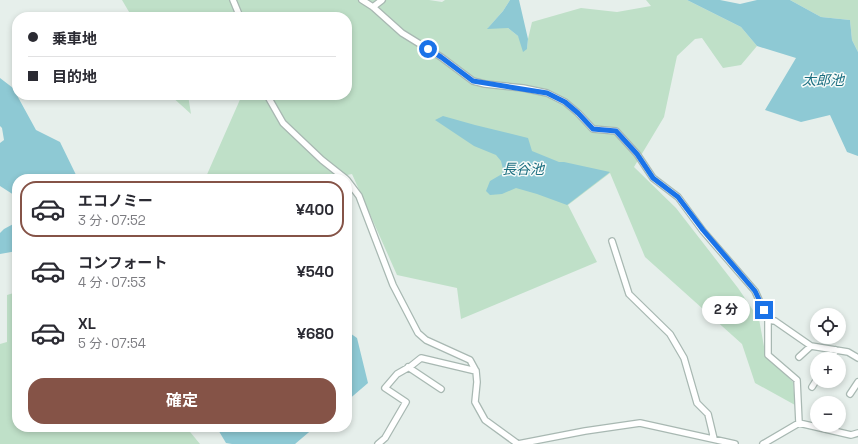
<!DOCTYPE html>
<html lang="ja">
<meta charset="utf-8">
<style>
body{margin:0;font-family:"Space Grotesk","Noto Sans JP",sans-serif;background:#f7f7f7;color:#2b2b33;height:100vh;display:flex;flex-direction:column;font-size:15px;white-space:nowrap}
*{box-sizing:border-box;margin:0}
p{font-size:13px;color:#7c7c81}
.icon{flex:none;width:22px;height:22px;fill:none;stroke:currentColor;stroke-width:2;stroke-linecap:round;stroke-linejoin:round}
.map{position:relative;flex:1;overflow:hidden}
.drawer{position:absolute;left:12px;top:174px;width:340px;height:258px;display:flex;flex-direction:column;background:#fff;border-radius:16px;box-shadow:0 2px 6px #0003}
.drawer>*{flex:none}
.guide{position:absolute;left:12px;top:12px;width:340px;height:88px;border-radius:16px;box-shadow:0 2px 6px #0003;display:grid;align-content:center;height:88px;padding:0 16px;background:#fff}
.fabs{position:absolute;left:810px;top:308px;display:grid;gap:8px}
.fabs a{display:grid;place-items:center;width:36px;height:36px;border-radius:50%;background:#fff;box-shadow:0 2px 6px #0003;font-size:20px}
.end{position:absolute;width:18px;height:18px;margin:-9px;border:5px solid #1a73e8;background:#fff;box-shadow:0 0 0 2px #fff}
.from{border-radius:50%}
.bubble{position:absolute;height:28px;border-radius:14px;background:#fff;box-shadow:0 2px 6px #0003;font-size:13px;font-weight:700;line-height:28px;text-align:center}
.guide b{display:flex;align-items:center;gap:14px;height:38px;font-size:15px}
.guide b+b{border-top:1px solid #e1e1e2}
.guide i{width:10px;height:10px;background:#2b2b33}
ul{padding:7px 0 0;list-style:none}
li{display:flex;align-items:center;gap:12px;height:56px;margin:0 8px 6px;padding:0 8px;border:2px solid transparent;border-radius:16px}
li div{flex:1}
li b{display:block;font-size:15px}
li em{font-style:normal;font-weight:700}
li.active{border-color:#855347}
li>.icon{width:36px;height:36px;stroke-width:1.5}
.action{display:flex;gap:8px;margin-top:auto;padding:8px 16px}
.action a{flex:1;height:46px;border-radius:16px;background:#855347;color:#fff;font-size:16px;font-weight:700;line-height:46px;text-align:center}
.map>svg:first-child{display:block}
.green{fill:#bfe0c8}
.water{fill:#8ec9d4}
.lines{fill:none;stroke-linecap:round;stroke-linejoin:round}
.street-casing{stroke:#a8b8b2;stroke-width:8}
.street{stroke:#fff;stroke-width:5.5}
.route{stroke:#1a73e8;stroke-width:5}
.labels{text-anchor:middle;stroke-width:3;stroke-linejoin:round;paint-order:stroke}
.water-label{font-size:14px;font-style:italic;fill:#1c6f80;stroke:#f7fbf9}
</style>
<div class="map">
<svg width="858" height="444" viewBox="0 0 858 444">
<rect width="100%" height="100%" fill="#e6efeb"/>
<!-- green -->
<path class="green" d="M122 0H429L442 2 445 0H510L503 11 488 28H508L518 36 527 49 528 39 532 22 581 8 617 12 651 6 646 0H687L741 27 757 46 741 65 723 68 702 38 695 39 677 56 664 117 634 167 676 208 738 288 759 319 765 352 769 359 793 382 795 405 755 383 742 344 645 257 610 173 568 205 597 262 461 319 457 288 397 275 352 174 326 179H205L242 95H347V17H132Z
M790 0H858V52L852 40 850 20 821 17Z
M170 95H188L191 114Z
M17 292V427H186L200 444H0V344L7 342V295Z"/>
<!-- water -->
<path class="water" d="M510 0H519L528 39 527 49 523 52 518 36 508 28 487 29 503 11Z
M687 0H720L740 4 757 0H790L821 17 850 20 852 40 858 52V156L847 152 830 115 801 122 765 110 796 58 757 46 741 27Z
M0 78 13 88 36 130 60 142 78 179H17V201L14 195 0 186V143L4 140 2 128 0 126Z
M443 116 475 125 528 138 532 151 559 162H564L610 172 567 205 537 194 516 188 502 194 490 195 486 191 490 181 502 174 503 169 501 161 496 155 474 146 435 120Z
M17 222V266V251L0 254V233L4 229Z
M347 331 357 338 368 383 347 401Z
M219 427H315L295 444H232L226 443 217 428Z"/>
<g class="lines">
<!-- street casing -->
<g class="street-casing">
<path id="street" d="M233 0 240 17
M362 0 373 7 402 33 441 57 473 81 485 84 523 88 547 93 565 102 578 113 593 129 616 131 637 154 653 178 678 197 703 231 755 291 768 320 775 321 811 346 848 352 858 358
M373 7 382 0
M267 95 283 123 322 160 346 179
M347 180 359 196 393 285 418 333 426 340 470 360 476 371 477 382 475 402 485 420 518 444
M612 241 629 294 670 334 684 358 697 403 708 414 714 439
M768 320V355L797 380 799 423
M799 357 811 346
M830 359 836 350
M408 367 441 389
M812 387 817 379
M850 394 858 382
M378 444 385 438 406 402 385 388 397 374 411 366 421 358 476 371
M518 444 585 431 640 423 735 444
M763 444 799 423 851 435 858 433"/>
</g>
<!-- street -->
<use href="#street" class="street"/>
</g>
<g class="lines">
<!-- route -->
<path class="route" d="M428 49 441 57 473 81 547 93 565 102 578 113 593 129 616 131 637 154 653 178 678 197 703 230 755 291 764 310"/>
</g>
<g class="labels">
<!-- water labels -->
<g class="water-label">
<text x="823" y="85">太郎池</text>
<text x="523" y="174">長谷池</text>
</g>
</g>
</svg>
<div class="fabs">
<a><svg class="icon" aria-label="locate" viewBox="0 0 24 24"><circle cx="12" cy="12" r="6"/><path d="M12 2v4M12 18v4M2 12h4M18 12h4"/></svg></a>
<a>+</a>
<a>−</a>
</div>
<i class="end from" style="left:428px;top:49px"></i>
<i class="end" style="left:764px;top:310px"></i>
<div class="bubble" style="left:702px;top:296px;width:48px">2 分</div>
<div class="guide">
<b><i class="from"></i>乗車地</b>
<b><i></i>目的地</b>
</div>
<section class="drawer">
<ul>
<li class="active"><svg class="icon" aria-label="car" viewBox="0 0 24 24"><path d="M5 17H2v-5l4-1 3-4h7l3 4 3 1v5h-3M9 17h6M6 11h13"/><circle cx="7" cy="17" r="2"/><circle cx="17" cy="17" r="2"/></svg><div><b>エコノミー</b><p>3 分 · 07:52</p></div><em>¥400</em></li>
<li><svg class="icon" aria-label="car" viewBox="0 0 24 24"><path d="M5 17H2v-5l4-1 3-4h7l3 4 3 1v5h-3M9 17h6M6 11h13"/><circle cx="7" cy="17" r="2"/><circle cx="17" cy="17" r="2"/></svg><div><b>コンフォート</b><p>4 分 · 07:53</p></div><em>¥540</em></li>
<li><svg class="icon" aria-label="car" viewBox="0 0 24 24"><path d="M5 17H2v-5l4-1 3-4h7l3 4 3 1v5h-3M9 17h6M6 11h13"/><circle cx="7" cy="17" r="2"/><circle cx="17" cy="17" r="2"/></svg><div><b>XL</b><p>5 分 · 07:54</p></div><em>¥680</em></li>
</ul>
<div class="action"><a>確定</a></div>
</section>
</div>
